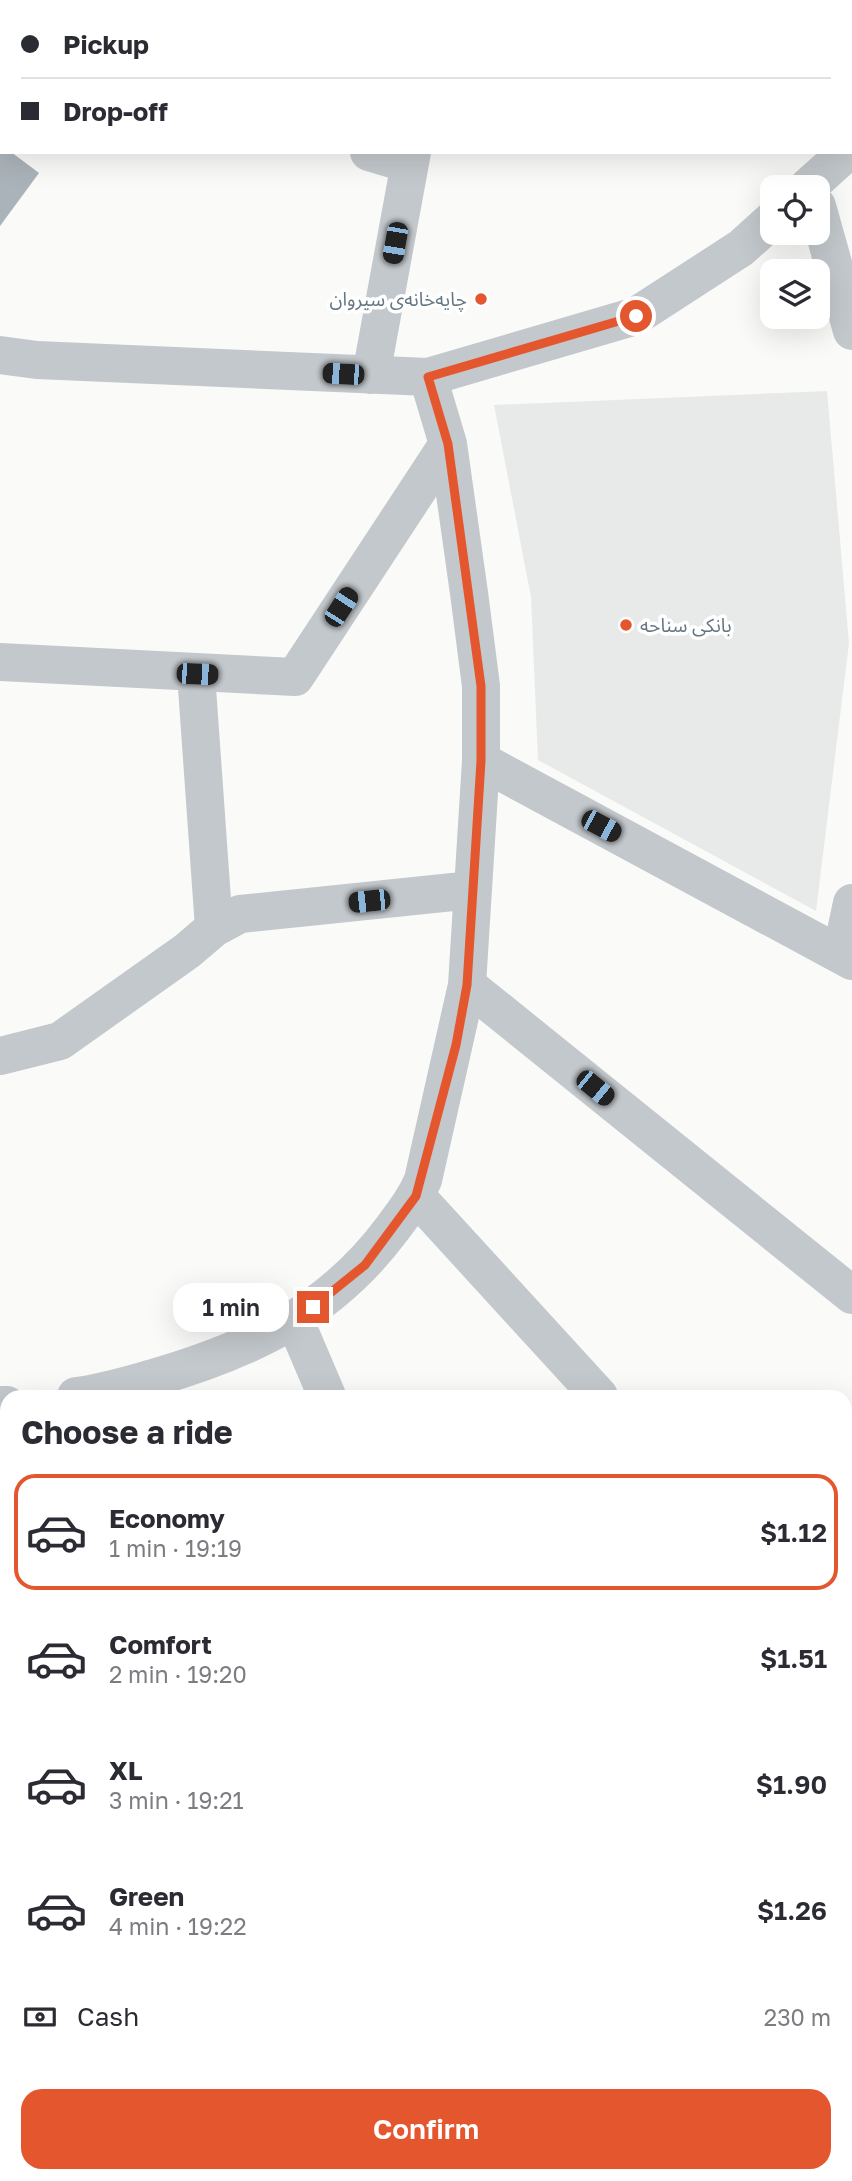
<!DOCTYPE html>
<meta charset="utf-8">
<style>
body{margin:0;font-family:"Golos Text","Noto Sans Arabic",sans-serif;background:#f7f7f7;color:#2b2b33;height:100vh;display:flex;flex-direction:column;font-size:26px;white-space:nowrap}
*{box-sizing:border-box;margin:0}
p{font-size:23px;color:#7c7c81}
.icon{flex:none;width:38px;height:38px;fill:none;stroke:currentColor;stroke-width:2;stroke-linecap:round;stroke-linejoin:round}
.map{position:relative;flex:1;overflow:hidden}
.panel{position:absolute;left:0px;top:1390px;width:852px;height:793px;display:flex;flex-direction:column;background:#fff;border-radius:21px 21px 0 0;box-shadow:0 7px 28px #0002}
.panel>*{flex:none}
.banner{position:absolute;left:0px;top:0px;width:852px;height:154px;box-shadow:0 7px 28px #0002;display:grid;align-content:center;height:154px;padding:0 21px;background:#fff}
.controls{position:absolute;left:760px;top:175px;display:grid;gap:14px}
.controls a{display:grid;place-items:center;width:70px;height:70px;border-radius:14px;background:#fff;box-shadow:0 7px 28px #0002;font-size:35px}
.end{position:absolute;width:32px;height:32px;margin:-16px;border:9px solid #e4572e;background:#fff;box-shadow:0 0 0 4px #fff}
.from{border-radius:50%}
.bubble{position:absolute;height:49px;border-radius:21px;background:#fff;box-shadow:0 7px 28px #0002;font-size:23px;font-weight:600;line-height:49px;text-align:center}
.car{position:absolute;width:21px;height:42px;margin:-21px -10px;border-radius:9px;box-shadow:0 0 5px 2px #0007;background:linear-gradient(#222 24%,#8ab4d8 0 40%,#222 0 76%,#8ab4d8 0 86%,#222 0)}
.banner b{display:flex;align-items:center;gap:24px;height:66px;font-size:26px}
.banner b+b{border-top:2px solid #e1e1e2}
.banner i{width:18px;height:18px;background:#2b2b33}
ul{padding:0;list-style:none}
li{display:flex;align-items:center;gap:21px;height:116px;margin:0 14px 10px;padding:0 7px;border:4px solid transparent;border-radius:21px}
li div{flex:1}
li b{display:block;font-size:26px}
li em{font-style:normal;font-weight:600}
li.active{border-color:#e4572e}
li>.icon{width:63px;height:63px;stroke-width:1.5}
h2{padding:0 21px;font-size:32px;line-height:84px}
.pay{display:flex;align-items:center;gap:18px;height:77px;padding:0 21px;font-size:26px}
.pay p{margin-inline-start:auto}
.cta{display:flex;gap:14px;margin-top:auto;padding:14px 21px}
.cta a{flex:1;height:80px;border-radius:21px;background:#e4572e;color:#fff;font-size:28px;font-weight:600;line-height:80px;text-align:center}
.map>svg:first-child{display:block}
.built{fill:#e8e9e9}
.building{fill:#aab3b9}
.lines{fill:none;stroke-linecap:round;stroke-linejoin:round}
.minor{stroke:#c3c8cc;stroke-width:38}
.route{stroke:#e4572e;stroke-width:9}
.poi-dot{fill:#e4572e;stroke:#fff;stroke-width:2.5}
.labels{text-anchor:middle;stroke-width:7;stroke-linejoin:round;paint-order:stroke}
.poi-label{font-size:19px;fill:#657683;stroke:#fff;text-anchor:end}
</style>
<div class="map">
<svg width="852" height="2181" viewBox="0 0 852 2181">
<rect width="100%" height="100%" fill="#fafaf8"/>
<!-- built -->
<path class="built" d="M827 391 849 643 816 911 538 760 531 597 494 405Z"/>
<!-- building -->
<path class="building" d="M0 152H11L39 173 0 226Z"/>
<g class="lines">
<!-- minor -->
<path class="minor" d="M219 2V0
M453 2V0
M0 49H2
M369 152 409 164
M808 187 847 152
M817 206 852 331
M0 355 37 360 428 377 636 316 741 248 772 220
M371 375 412 152
M0 662 295 677 448 444
M196 674 214 928
M481 761 852 961
M841 955 852 903
M467 985 852 1295
M0 1056 60 1041 187 951 214 928 240 914 472 890
M416 1196 599 1396
M295 1321 327 1396
M76 1396C102 1393 128 1385 153 1378 251 1350 330 1312 392 1229 404 1213 415 1199 423 1180L467 985 481 761V686L469 593 448 444 428 377
M0 1405H7
M845 1667 852 1674
M0 1967 7 1966
M845 2108H852
M788 2175 789 2181
M187 2181V2175
M493 2181 494 2175"/>
</g>
<g class="lines">
<!-- route -->
<path class="route" d="M313 1307 365 1265 416 1196 456 1045 467 985 481 761V686L448 444 428 377 636 316"/>
</g>
<!-- markers -->
<g class="poi-dot">
<circle cx="481" cy="299" r="7"/>
<circle cx="626" cy="625" r="7"/>
</g>
<g class="labels">
<!-- poi labels -->
<g class="poi-label">
<text x="467" y="306">چایەخانەی سیروان</text>
<text x="640" y="632" text-anchor="start">بانکی سناحە</text>
</g>
</g>
</svg>
<div class="controls">
<a><svg class="icon" aria-label="locate" viewBox="0 0 24 24"><circle cx="12" cy="12" r="6"/><path d="M12 2v4M12 18v4M2 12h4M18 12h4"/></svg></a>
<a><svg class="icon" aria-label="layers" viewBox="0 0 24 24"><path d="M12 4l9 5-9 5-9-5zM3 14l9 5 9-5"/></svg></a>
</div>
<i class="end from" style="left:636px;top:316px"></i>
<i class="end" style="left:313px;top:1307px"></i>
<div class="bubble" style="left:173px;top:1283px;width:116px">1 min</div>
<i class="car" style="left:395px;top:243px;rotate:190deg"></i>
<i class="car" style="left:343px;top:374px;rotate:273deg"></i>
<i class="car" style="left:341px;top:607px;rotate:33deg"></i>
<i class="car" style="left:197px;top:674px;rotate:92deg"></i>
<i class="car" style="left:601px;top:826px;rotate:118deg"></i>
<i class="car" style="left:369px;top:901px;rotate:264deg"></i>
<i class="car" style="left:595px;top:1088px;rotate:129deg"></i>
<div class="banner">
<b><i class="from"></i>Pickup</b>
<b><i></i>Drop-off</b>
</div>
<section class="panel">
<h2>Choose a ride</h2>
<ul>
<li class="active"><svg class="icon" aria-label="car" viewBox="0 0 24 24"><path d="M5 17H2v-5l4-1 3-4h7l3 4 3 1v5h-3M9 17h6M6 11h13"/><circle cx="7" cy="17" r="2"/><circle cx="17" cy="17" r="2"/></svg><div><b>Economy</b><p>1 min · 19:19</p></div><em>$1.12</em></li>
<li><svg class="icon" aria-label="car" viewBox="0 0 24 24"><path d="M5 17H2v-5l4-1 3-4h7l3 4 3 1v5h-3M9 17h6M6 11h13"/><circle cx="7" cy="17" r="2"/><circle cx="17" cy="17" r="2"/></svg><div><b>Comfort</b><p>2 min · 19:20</p></div><em>$1.51</em></li>
<li><svg class="icon" aria-label="car" viewBox="0 0 24 24"><path d="M5 17H2v-5l4-1 3-4h7l3 4 3 1v5h-3M9 17h6M6 11h13"/><circle cx="7" cy="17" r="2"/><circle cx="17" cy="17" r="2"/></svg><div><b>XL</b><p>3 min · 19:21</p></div><em>$1.90</em></li>
<li><svg class="icon" aria-label="car" viewBox="0 0 24 24"><path d="M5 17H2v-5l4-1 3-4h7l3 4 3 1v5h-3M9 17h6M6 11h13"/><circle cx="7" cy="17" r="2"/><circle cx="17" cy="17" r="2"/></svg><div><b>Green</b><p>4 min · 19:22</p></div><em>$1.26</em></li>
</ul>
<div class="pay"><svg class="icon" aria-label="cash" viewBox="0 0 24 24"><path d="M3 7h18v10H3z"/><circle cx="12" cy="12" r="2"/></svg>Cash<p>230 m</p></div>
<div class="cta"><a>Confirm</a></div>
</section>
</div>
